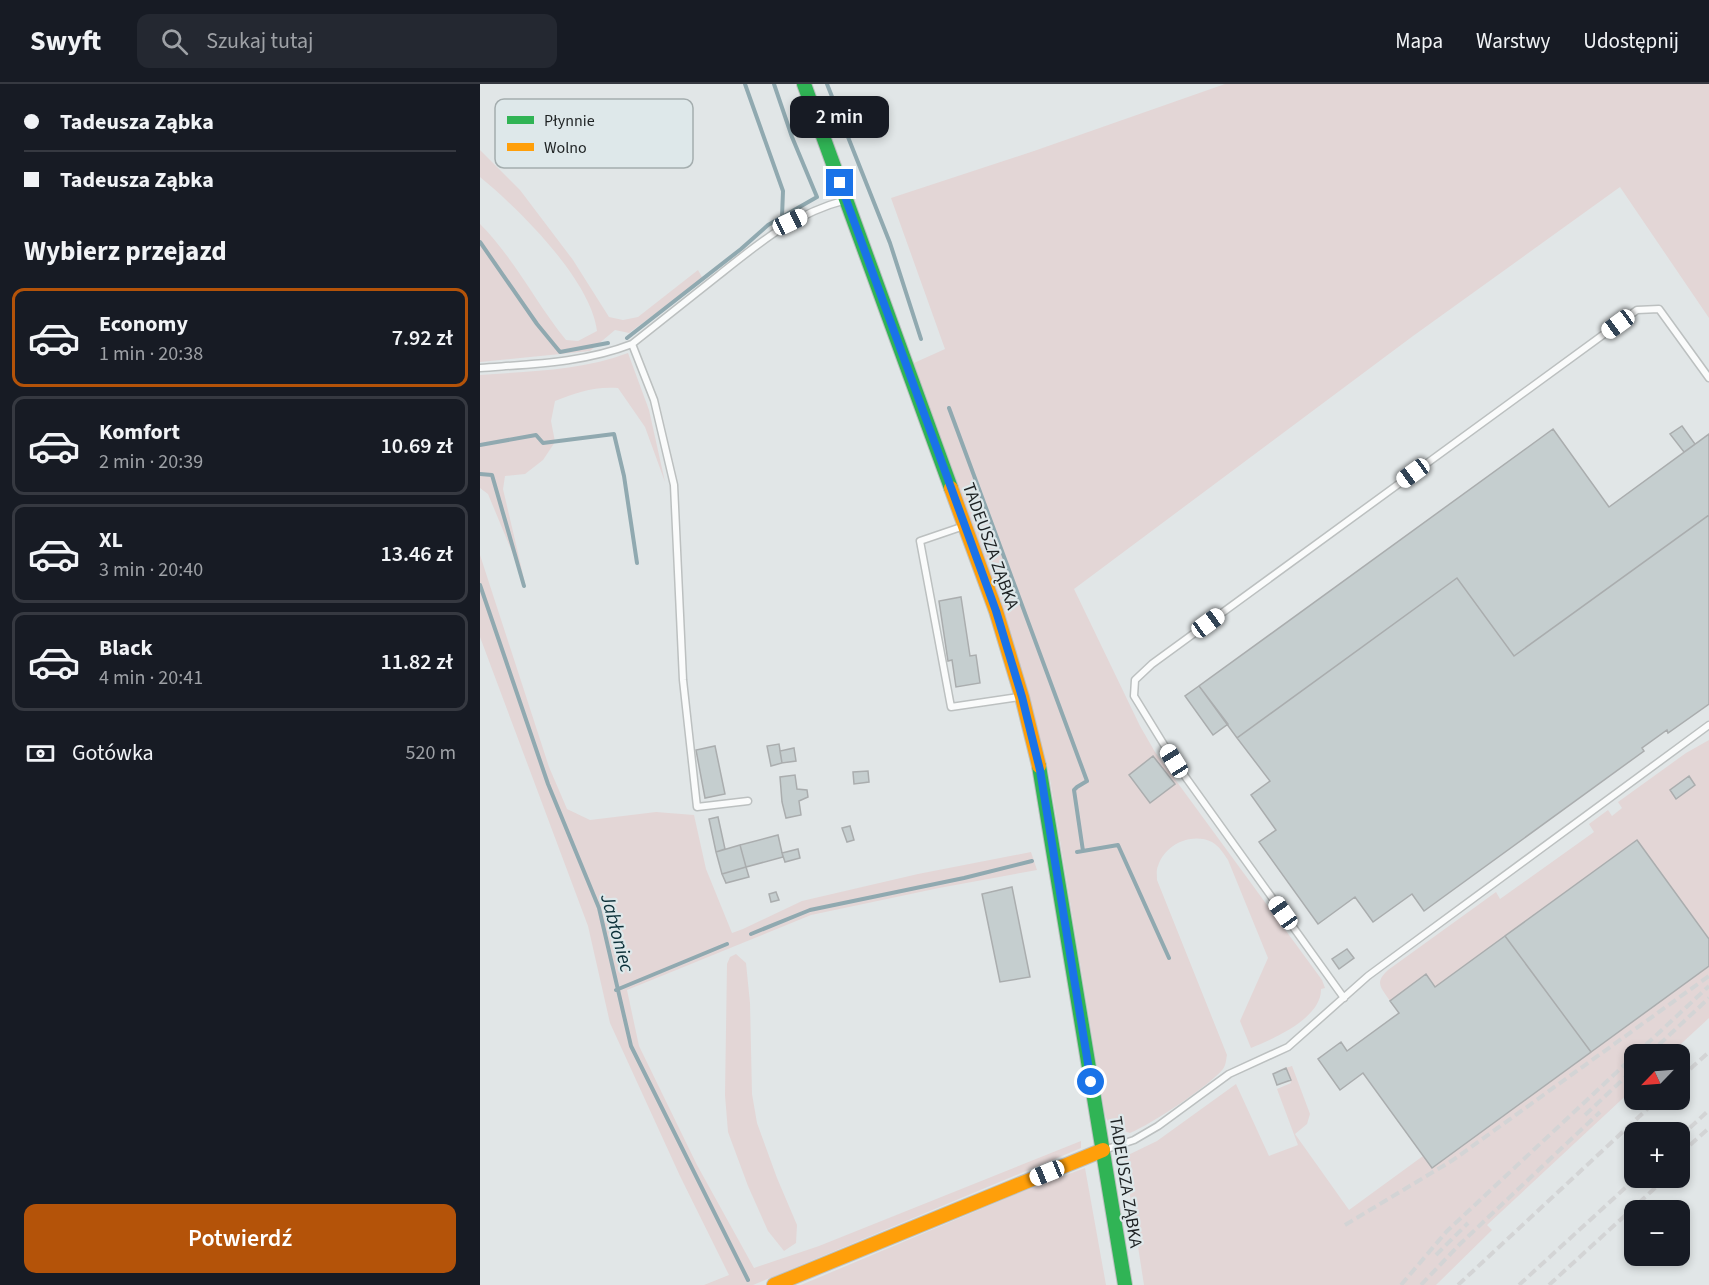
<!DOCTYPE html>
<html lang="pl">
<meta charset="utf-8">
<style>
body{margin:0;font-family:"Source Sans 3",sans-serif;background:#242831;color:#f1f3f6;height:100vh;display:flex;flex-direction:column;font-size:22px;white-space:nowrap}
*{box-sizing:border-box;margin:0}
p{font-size:20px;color:#9ea1a6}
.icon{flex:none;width:33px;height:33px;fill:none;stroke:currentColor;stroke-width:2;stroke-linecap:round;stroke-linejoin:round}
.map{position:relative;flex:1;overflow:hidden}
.sheet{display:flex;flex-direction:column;background:#171b24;width:480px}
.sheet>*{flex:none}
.guide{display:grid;align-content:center;height:132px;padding:0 24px;background:#171b24}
.needle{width:39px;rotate:245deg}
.tools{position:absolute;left:1144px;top:960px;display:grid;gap:12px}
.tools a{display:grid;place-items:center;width:66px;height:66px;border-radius:12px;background:#171b24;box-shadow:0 3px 9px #0003;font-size:30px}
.end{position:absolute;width:27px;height:27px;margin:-14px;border:8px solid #1a73e8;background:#fff;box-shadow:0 0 0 3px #fff}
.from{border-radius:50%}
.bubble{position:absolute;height:42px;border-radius:12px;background:#171b24;box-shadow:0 3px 9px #0003;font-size:20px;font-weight:600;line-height:42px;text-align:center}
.car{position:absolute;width:18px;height:36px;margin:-18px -9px;border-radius:8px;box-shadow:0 0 4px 2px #0007;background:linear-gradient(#fff 24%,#345 0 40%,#fff 0 76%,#345 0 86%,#fff 0)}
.guide b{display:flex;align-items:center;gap:21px;height:57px;font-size:22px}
.guide b+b{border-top:2px solid #363941}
.guide i{width:15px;height:15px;background:#f1f3f6}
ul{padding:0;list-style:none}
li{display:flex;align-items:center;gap:18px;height:99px;margin:0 12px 9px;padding:0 12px;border:3px solid #363941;border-radius:12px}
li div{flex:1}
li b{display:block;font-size:22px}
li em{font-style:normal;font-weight:600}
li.on{border-color:#b45309}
li>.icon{width:54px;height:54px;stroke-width:1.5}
h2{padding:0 24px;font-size:27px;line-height:72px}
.pay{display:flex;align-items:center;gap:15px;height:66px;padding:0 24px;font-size:22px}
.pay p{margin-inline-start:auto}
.primary-button{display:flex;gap:12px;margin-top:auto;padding:12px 24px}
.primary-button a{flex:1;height:69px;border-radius:12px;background:#b45309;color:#fff;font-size:24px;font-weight:600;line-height:69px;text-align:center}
header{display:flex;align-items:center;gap:36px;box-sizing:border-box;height:84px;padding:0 30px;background:#171b24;border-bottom:2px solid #363941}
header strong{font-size:28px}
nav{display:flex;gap:33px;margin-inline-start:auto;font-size:21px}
.search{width:420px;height:54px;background:#242831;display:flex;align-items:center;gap:15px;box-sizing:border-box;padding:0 21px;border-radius:12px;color:#9ea1a6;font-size:22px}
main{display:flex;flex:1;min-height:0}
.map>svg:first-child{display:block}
.green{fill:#e3d6d6}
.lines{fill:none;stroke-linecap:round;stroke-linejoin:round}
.stream{stroke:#90a9b0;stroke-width:4}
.building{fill:#c5cecf;stroke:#aaadae;stroke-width:1.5}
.lane-casing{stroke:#bcc0c0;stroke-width:9}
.fast-casing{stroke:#bcc0c0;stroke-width:16}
.slow-casing{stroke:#bcc0c0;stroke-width:16}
.lane{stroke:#fafbfb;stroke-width:6}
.fast{stroke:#30b455;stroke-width:14}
.slow{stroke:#ff9f0a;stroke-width:14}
.rail{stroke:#d3d4d5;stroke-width:4;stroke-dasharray:9 4.5;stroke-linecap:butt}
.route{stroke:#1a73e8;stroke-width:8}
.labels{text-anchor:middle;stroke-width:4.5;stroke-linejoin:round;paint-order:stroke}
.street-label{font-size:18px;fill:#1e2223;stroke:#dee8ea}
.water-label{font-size:20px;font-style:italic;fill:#0b3038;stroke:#dee8ea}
.key{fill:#dee8ea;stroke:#a4adae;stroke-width:1.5}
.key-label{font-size:16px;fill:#1e2223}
</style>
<header>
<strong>Swyft</strong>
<div class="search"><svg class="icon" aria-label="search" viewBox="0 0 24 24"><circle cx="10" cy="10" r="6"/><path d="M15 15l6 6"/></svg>Szukaj tutaj</div>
<nav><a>Mapa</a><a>Warstwy</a><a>Udostępnij</a></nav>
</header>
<main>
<section class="sheet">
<div class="guide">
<b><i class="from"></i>Tadeusza Ząbka</b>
<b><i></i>Tadeusza Ząbka</b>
</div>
<h2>Wybierz przejazd</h2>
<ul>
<li class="on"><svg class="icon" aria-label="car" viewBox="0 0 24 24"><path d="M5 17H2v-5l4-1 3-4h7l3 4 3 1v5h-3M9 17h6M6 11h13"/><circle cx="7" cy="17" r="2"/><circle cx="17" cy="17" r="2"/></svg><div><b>Economy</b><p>1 min · 20:38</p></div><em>7.92 zł</em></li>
<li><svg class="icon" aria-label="car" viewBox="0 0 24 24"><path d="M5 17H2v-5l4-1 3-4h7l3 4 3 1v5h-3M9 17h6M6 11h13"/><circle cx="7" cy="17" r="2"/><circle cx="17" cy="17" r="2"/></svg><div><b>Komfort</b><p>2 min · 20:39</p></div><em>10.69 zł</em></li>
<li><svg class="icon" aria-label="car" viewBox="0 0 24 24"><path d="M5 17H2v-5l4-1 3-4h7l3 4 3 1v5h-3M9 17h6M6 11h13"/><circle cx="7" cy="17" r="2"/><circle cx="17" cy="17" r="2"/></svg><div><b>XL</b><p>3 min · 20:40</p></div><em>13.46 zł</em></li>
<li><svg class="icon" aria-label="car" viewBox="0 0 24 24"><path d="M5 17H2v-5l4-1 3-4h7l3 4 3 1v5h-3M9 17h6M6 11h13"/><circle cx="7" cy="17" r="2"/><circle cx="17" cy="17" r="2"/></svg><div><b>Black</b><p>4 min · 20:41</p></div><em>11.82 zł</em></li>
</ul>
<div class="pay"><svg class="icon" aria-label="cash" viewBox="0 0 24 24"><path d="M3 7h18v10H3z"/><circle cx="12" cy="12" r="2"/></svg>Gotówka<p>520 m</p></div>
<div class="primary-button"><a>Potwierdź</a></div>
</section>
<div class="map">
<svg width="1229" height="1201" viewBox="0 0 1229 1201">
<rect width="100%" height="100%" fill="#e1e6e7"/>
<!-- green -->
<path class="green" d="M745 0H1229V234L1140 103 933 252 594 505 660 642 675 668 842 896 845 904 841 905C842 934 793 955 771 964L760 937 788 874 748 776C744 770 739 762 732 758 712 748 685 760 678 782 676 786 677 792 677 796L747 971C746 976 746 981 743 985 729 1002 672 1040 650 1049L630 1042 625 1031 569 689 434 279 465 265 411 114 554 67Z
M0 66 40 106 93 176 129 233 143 236 158 233 218 186 223 195 149 249 135 246 110 267 0 278V140C34 174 56 219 86 256L98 257 117 247C111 196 39 125 0 93Z
M148 269 169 326 185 398 165 343 138 304C115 302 95 309 75 317L71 337 75 358 63 376 45 390 25 392 23 405 45 499 8 410 0 404V291C50 287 100 287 148 269Z
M0 471 69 683 87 725 110 736 176 728 214 731 226 785 252 849 263 845 322 817 438 790 551 768 557 786 459 804 331 831 147 906 159 962 217 1081 274 1184 339 1162 601 1057V1064L273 1201H224L249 1191 200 1092 130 939 108 842 0 553Z
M1229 656V934L1190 970H1155V1003L1007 1141 1012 1146 956 1201H664L644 1073 677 1057 756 1000 789 1072 818 1061 797 1005 811 999 806 984 812 982 830 1030 827 1040 815 1050 869 1126 943 1072 1111 968 1025 852 955 903 946 891 910 917C901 903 894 899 908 886L1016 808 1020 815 1114 748 1109 740 1128 726 1132 732 1142 724 1138 718 1206 669Z
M256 870 266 879 270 919 272 1010 277 1039 297 1094 317 1141 316 1159 304 1167 288 1147 268 1102 248 1048 245 1011 247 880 250 873Z
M605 1084 626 1201H321L551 1104Z"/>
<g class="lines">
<!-- stream -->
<path class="stream" d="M265 0 303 107 302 133
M347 0 410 159 441 255
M0 158 57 240 80 268 128 259
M147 254 261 165 288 141 337 113 312 53 294 0
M469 324 607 697 597 703 594 706 603 767
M0 361 56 351 63 359 134 350 144 392 157 479
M0 390 12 391 44 502
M0 501 68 700 119 824 151 962 268 1196
M597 768 638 761 689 874
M271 850 330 826 484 794 552 777
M136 906 247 860"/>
</g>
<!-- building -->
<path class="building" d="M1202 342 1215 360 1204 368 1190 350Z
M1073 345 1129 423 1229 350V431L1034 572 977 494 757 654 719 602Z
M1229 431V620L1188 649 1187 646 1162 664 1164 667 944 827 932 810 893 838 875 813 838 840 779 758 796 746 771 711 790 697 757 654 977 494 1034 572Z
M481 513 490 572 496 571 500 599 476 603 472 576 468 577 459 517Z
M719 602 748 640 733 651 705 612Z
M299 660 302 679 291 682 287 662Z
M235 662 245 710 225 714 216 666Z
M314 664 316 677 302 679 300 667Z
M673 672 695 700 670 719 649 691Z
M388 687 389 698 374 700 373 688Z
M315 691 317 705 327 706 328 713 319 717 321 731 306 734 302 718 300 693Z
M1209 692 1215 701 1196 715 1190 706Z
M238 733 245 765 236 768 229 735Z
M370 742 374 756 367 758 362 744Z
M298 751 303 773 266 783 260 761Z
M1157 756 1229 855V882L1111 968 1025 852Z
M260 761 266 783 242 790 236 768Z
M318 765 320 774 305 778 302 769Z
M266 783 269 793 246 799 242 790Z
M532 803 550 893 520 898 502 810Z
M296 808 299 816 291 818 289 810Z
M1025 852 1111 968 952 1084 883 989 860 1006 838 975 861 958 867 967 919 929 910 917 946 890 955 903Z
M867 865 874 874 859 885 852 875Z
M806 984 811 996 797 1001 793 990Z"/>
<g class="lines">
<!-- lane casing -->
<g class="lane-casing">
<path id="lane" d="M0 284C52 280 103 279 152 260
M484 442 440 457 471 623 539 613
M268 717 217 723 203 596 194 401 174 316 152 260C181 237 210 214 239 191 279 159 315 129 366 116
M864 914 694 677 654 612 655 596 672 580 1157 226 1179 225 1229 294
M624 1066 654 1056 678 1042 749 990 808 963 888 892 1229 641"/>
</g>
<!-- fast casing -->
<g class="fast-casing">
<path id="fast" d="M324 0 471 404
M559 682 645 1201"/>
</g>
<!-- slow casing -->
<g class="slow-casing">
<path id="slow" d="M471 404 516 527 542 613 559 682
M294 1201 623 1066"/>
</g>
<!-- lane -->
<use href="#lane" class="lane"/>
<!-- fast -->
<use href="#fast" class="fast"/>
<!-- slow -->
<use href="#slow" class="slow"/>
<!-- rail -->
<path class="rail" d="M1156 970 1229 902
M1169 970 1229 914
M1200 994 1229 968
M1105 1031 1155 984
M1200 1053 1229 1026
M1200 1070 1229 1044
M865 1141 973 1076 1229 892
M956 1171 988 1139
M921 1201 967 1147 1155 971
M941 1201 980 1160 1120 1028
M978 1201 1177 1016
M1039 1201 1156 1094
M1069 1201 1186 1094"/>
</g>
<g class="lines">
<!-- route -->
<path class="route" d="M360 99 516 527 542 613 560 686 611 998"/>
</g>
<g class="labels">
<!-- street labels -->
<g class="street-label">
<text transform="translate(511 462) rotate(70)" y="6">TADEUSZA ZĄBKA</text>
<text transform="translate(646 1098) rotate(81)" y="6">TADEUSZA ZĄBKA</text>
</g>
<!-- water labels -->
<g class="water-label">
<text transform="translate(138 849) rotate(75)" y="7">Jabłoniec</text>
</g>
</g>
<!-- legend -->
<rect x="15" y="15" width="198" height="69" rx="9" class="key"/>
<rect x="27" y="32" width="27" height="8" fill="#30b455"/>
<rect x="27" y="59" width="27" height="8" fill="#ff9f0a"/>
<g class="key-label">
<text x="64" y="42">Płynnie</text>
<text x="64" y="69">Wolno</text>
</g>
</svg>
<div class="tools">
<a><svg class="needle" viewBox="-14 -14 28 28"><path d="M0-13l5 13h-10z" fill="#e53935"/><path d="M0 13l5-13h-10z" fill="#9ea1a6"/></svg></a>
<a>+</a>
<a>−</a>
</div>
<i class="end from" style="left:611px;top:998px"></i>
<i class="end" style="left:360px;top:99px"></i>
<div class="bubble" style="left:310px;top:12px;width:99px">2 min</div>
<i class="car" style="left:310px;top:138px;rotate:65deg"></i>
<i class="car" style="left:1138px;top:240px;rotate:234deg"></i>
<i class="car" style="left:933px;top:389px;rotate:234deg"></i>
<i class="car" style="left:728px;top:539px;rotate:54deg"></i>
<i class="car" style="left:694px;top:677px;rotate:328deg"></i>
<i class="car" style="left:803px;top:829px;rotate:325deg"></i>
<i class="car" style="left:567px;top:1089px;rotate:248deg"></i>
</div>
</main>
